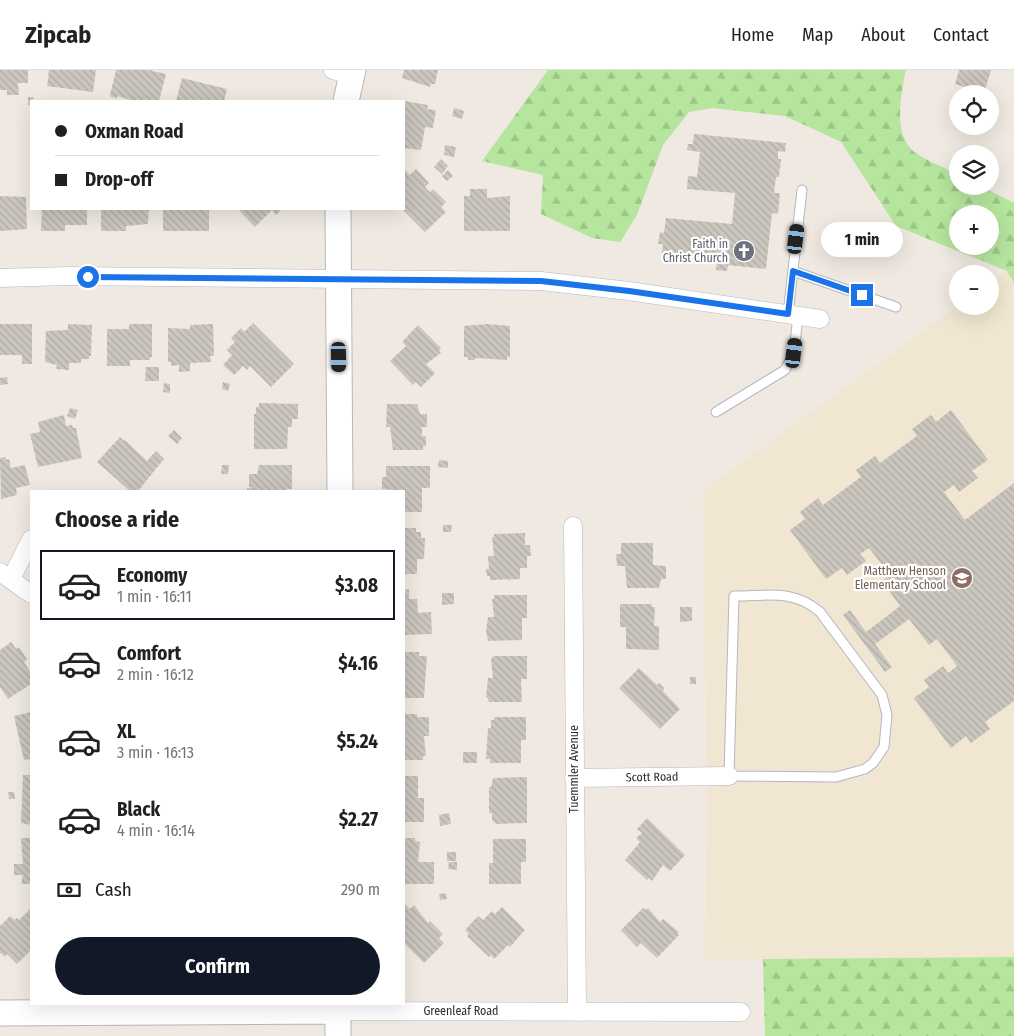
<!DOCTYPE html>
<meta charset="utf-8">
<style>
body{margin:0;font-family:"Fira Sans Condensed",sans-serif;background:#f2f2f2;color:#202124;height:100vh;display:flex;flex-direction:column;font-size:19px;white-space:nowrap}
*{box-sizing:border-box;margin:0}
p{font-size:16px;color:#757577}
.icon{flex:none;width:28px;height:28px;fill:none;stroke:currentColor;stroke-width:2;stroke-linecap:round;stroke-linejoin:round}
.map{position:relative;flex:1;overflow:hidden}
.sheet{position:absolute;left:30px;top:420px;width:375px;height:515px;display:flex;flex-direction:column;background:#fff;border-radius:0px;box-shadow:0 5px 20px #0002}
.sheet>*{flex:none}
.hud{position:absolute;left:30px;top:30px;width:375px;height:110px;border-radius:0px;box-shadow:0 5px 20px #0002;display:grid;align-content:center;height:110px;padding:0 25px;background:#fff}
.fabs{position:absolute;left:949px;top:15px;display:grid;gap:10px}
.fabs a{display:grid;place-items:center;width:50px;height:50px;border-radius:50%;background:#fff;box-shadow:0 5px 20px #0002;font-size:25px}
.end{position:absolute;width:22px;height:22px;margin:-11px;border:6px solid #1a73e8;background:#fff;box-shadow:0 0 0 2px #fff}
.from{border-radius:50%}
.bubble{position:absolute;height:35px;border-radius:18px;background:#fff;box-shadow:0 5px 20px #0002;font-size:16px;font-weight:700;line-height:35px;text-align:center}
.car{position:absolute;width:15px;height:30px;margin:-15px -8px;border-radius:6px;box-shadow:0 0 4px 1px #0007;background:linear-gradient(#222 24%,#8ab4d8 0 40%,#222 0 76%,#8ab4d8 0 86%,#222 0)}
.hud b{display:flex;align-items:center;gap:18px;height:48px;font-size:19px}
.hud b+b{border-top:1px solid #e0e0e0}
.hud i{width:12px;height:12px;background:#202124}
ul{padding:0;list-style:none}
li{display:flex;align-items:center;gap:15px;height:70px;margin:0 10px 8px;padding:0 15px;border:2px solid transparent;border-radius:0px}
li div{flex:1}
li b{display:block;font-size:19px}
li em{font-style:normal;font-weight:700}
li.selected{border-color:#111827}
li>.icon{width:45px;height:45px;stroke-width:1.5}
h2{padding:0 25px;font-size:22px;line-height:60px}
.pay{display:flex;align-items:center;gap:12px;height:55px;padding:0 25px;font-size:19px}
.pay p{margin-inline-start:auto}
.primary-button{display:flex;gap:10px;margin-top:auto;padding:10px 25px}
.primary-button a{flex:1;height:58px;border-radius:30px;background:#111827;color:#fff;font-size:20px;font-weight:700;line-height:58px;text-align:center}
header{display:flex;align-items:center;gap:30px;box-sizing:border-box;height:70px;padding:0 25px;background:#fff;border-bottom:1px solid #e0e0e0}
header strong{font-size:24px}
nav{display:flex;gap:28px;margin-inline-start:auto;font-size:18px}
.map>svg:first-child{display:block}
.education{fill:#f0e6d1}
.forest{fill:url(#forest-firs);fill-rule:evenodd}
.building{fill:url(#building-back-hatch)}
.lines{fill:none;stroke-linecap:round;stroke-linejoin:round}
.lane-casing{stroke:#b4b7c1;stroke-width:11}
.street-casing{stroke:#b4b7c1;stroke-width:19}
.secondary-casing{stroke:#b4b7c1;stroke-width:27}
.lane{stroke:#fff;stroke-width:9}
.street{stroke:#fff;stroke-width:18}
.secondary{stroke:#fff;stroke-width:25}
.route{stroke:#1a73e8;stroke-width:6}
.labels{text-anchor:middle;stroke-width:4.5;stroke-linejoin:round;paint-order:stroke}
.worship-label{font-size:12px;fill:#5b616d;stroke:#fff;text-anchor:end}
.education-label{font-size:12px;fill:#785e54;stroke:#fff;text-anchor:end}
.street-label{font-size:12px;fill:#2e2e2e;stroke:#fff}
</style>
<header>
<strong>Zipcab</strong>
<nav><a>Home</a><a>Map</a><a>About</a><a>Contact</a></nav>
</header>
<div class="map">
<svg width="1014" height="966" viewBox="0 0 1014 966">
<defs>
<pattern id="forest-firs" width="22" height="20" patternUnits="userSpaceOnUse" patternTransform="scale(1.25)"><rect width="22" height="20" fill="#b6e59e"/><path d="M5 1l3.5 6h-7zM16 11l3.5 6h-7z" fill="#9dc588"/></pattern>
<pattern id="building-back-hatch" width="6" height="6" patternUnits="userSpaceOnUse" patternTransform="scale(1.25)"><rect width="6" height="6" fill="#cbc7bf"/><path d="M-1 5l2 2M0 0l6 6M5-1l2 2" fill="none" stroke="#afaba4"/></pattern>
</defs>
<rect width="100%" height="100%" fill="#efe9e1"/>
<!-- education -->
<path class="education" d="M1007 201 1014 213V887L705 889 707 733 703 421 958 236H990V213Z"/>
<!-- forest -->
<path class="forest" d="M548 0H906C901 23 894 59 910 78 917 87 946 98 957 104L958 116H981L1014 133V213L1007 201 896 156 841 72 785 46 712 38 689 42 663 75 637 145 620 172 592 168 541 144 543 105 482 91ZM958 144H990V176H958Z
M1014 887V966H765L763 889Z"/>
<!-- building -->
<path class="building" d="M0 0H28V13H18L19 25H7V20H0Z
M49 0H96L93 22 47 16Z
M116 0H148L166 4 159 31H134L117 26V28L111 27 110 25Z
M404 0H438L435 14H431L430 17 402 8Z
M959 0H991L984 23 955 14Z
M182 8 227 19 224 31H176Z
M28 27H34L31 35H28Z
M404 31 428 35 427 39 436 40 433 58 425 57 421 80 404 78Z
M454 38 464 41 462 49 452 46Z
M694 64 786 73 785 82 778 81V89H781L779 107H776L774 123H780L778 144 772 143 766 199 728 195 727 201 716 200 717 193 661 188 663 174H658L660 162 664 163 666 148 732 154 735 123 687 119 688 106 697 107 700 82 687 80 688 74H693Z
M445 75 456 77 454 87 444 85Z
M441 89 448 96 442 104 434 97Z
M404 99 410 105 416 99 429 113 425 117 430 122 433 119 446 132 441 137 446 142 425 162 402 139H404Z
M448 100 453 106 447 111 442 106Z
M470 119H487V128L510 126V161H464V126H470Z
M0 126 26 127 27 159 0 161Z
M42 139H87V155H65V161H41Z
M101 139H149L148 154 126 156V161H101Z
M163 139H209V161H163Z
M238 139H282L276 145 272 140 255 157Z
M253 253 294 294 271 317 250 296 247 300 243 296 234 305 223 295 232 285 227 280 235 272 231 268 241 258 244 262Z
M0 254H32V294H22V285H0Z
M68 254 92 255 91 286H89V289H81V293H69V300L56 299 57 295 45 292 46 261 68 260Z
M129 254H152V287H150V290H130V296H107V259H129Z
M213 254 214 286H210L211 292 190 293V301L179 302V295L171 296V292H168V258L190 259V255Z
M487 254 510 256V287H507V290L475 288V290H468V287H464V256Z
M418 255 441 278 439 281 441 283 426 294 435 303 421 317 416 312 413 315 390 291 406 276 402 272Z
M146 297H159V311H145Z
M7 307 8 314 0 315V308Z
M223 312 230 314 228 321 222 319Z
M164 313 170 314V323L163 322Z
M259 333 298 334V349H292V357H288L287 379H254V344H256V337H259Z
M387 334H417L420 344H427V357H422V366H426V376H423V380H393L390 357H386Z
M70 338 78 340 75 349 67 346Z
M951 340 988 390 972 401 978 408 959 422 954 415 944 422 965 450 1014 413V631L985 652 990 659 971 673 966 666 951 678 914 628 929 617 924 610 943 596 948 603 957 596 937 569 929 575 909 549 875 574 892 597 885 602 843 545 850 540 866 562 900 536 882 511 890 505 869 478 860 484 866 491 847 505 842 498 826 509 790 460 805 449 800 442 818 428 823 435 861 407 856 400 875 386 880 393 917 366 912 359 931 345 936 352Z
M64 345 66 356 72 355 73 358H76L82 388 38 397 30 364 40 362 38 352Z
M174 360 182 368 177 374 168 366Z
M120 367 124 371 125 370 147 391 156 381 164 389 138 421H130L97 392Z
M5 387 6 390 9 389 11 398 25 395 30 415 16 418 17 425 1 429 0 388Z
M439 390 448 391V398L438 397Z
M222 395H229L228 404H221Z
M259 395H292V419H287V421H247V418H255L249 417V404H257Z
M386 396H430V418H422V442H404V421L382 419V407H386Z
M443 455H452L451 462H443Z
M404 458H416V462H421V468H425L424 489H417V504H404Z
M525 463V475H530L531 486H527V498H520V509L490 510V506H487L486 499H489L488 486H494L492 467H494V464Z
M621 473H653V495L666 496V509H661L659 518H627L625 496H617L616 484H621Z
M409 519V529H417L418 543 431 542 432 564 404 565V520Z
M442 523H454V534L442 535Z
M494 525H527V548H522V570L488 571 486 560 488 547H494L492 529H494Z
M620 534H652V537H655L654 556H659V580L626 579V557H620Z
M680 537H692V551L680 552Z
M11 572 16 579 19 577 27 589 24 592 31 603V614L8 629 0 617V580Z
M404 582H419V586H427L424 628H404Z
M493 586H527V609H521L522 632H489L488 628H486L488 608H493L491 590Z
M639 598 657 615 659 613 664 618 663 621 680 639 660 659 619 618Z
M690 607H696V614H690Z
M31 642V689L24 690 14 646Z
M404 644H417V647H429V666H424L426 686H423V690H404Z
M494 647H526V670H521V693H490V689H486L488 658H491V650H494Z
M463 682H477V693H463Z
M23 705H31V755L21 753Z
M404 706H418V728H424V752H404Z
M527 707V753L496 754 492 750V743H489V717H491L493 708Z
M8 722H14L15 729H9Z
M449 743 451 754 440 756 439 745Z
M647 748 685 785 670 801 663 795 652 811 649 808 647 810 625 790 640 772 636 768 642 763 637 759Z
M21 768H31V814H21L23 805H14V794H23Z
M404 768H415V771L420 772 418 792H434V814H404Z
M493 769H526V792H521V814H489V793H493Z
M447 782H456V791H447Z
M449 792H457V800L448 799Z
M446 823 447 829 440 830 439 824Z
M404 833 410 839 414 835 428 853 430 851 443 864 439 868 444 873 424 893 404 873Z
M502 837 525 860 510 877 508 875 494 889 491 885 489 887 467 866 469 864 465 860 478 846 483 850 492 841 495 844Z
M31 838V880L17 894 7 884 5 887 0 883V856L10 846 15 850 17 848 19 850Z
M643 838 646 840 648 838 660 852 663 849 679 862 677 864 679 865 657 888 641 873 637 877 621 860Z"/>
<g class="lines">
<!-- lane casing -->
<g class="lane-casing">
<path id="lane" d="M793 201 896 237
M788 244 802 120
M716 342 785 300 794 283 798 245
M734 526C768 526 793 519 820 542L882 625 887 645 884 677 873 693 865 699 836 707 729 706Z"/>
</g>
<!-- street casing -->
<g class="street-casing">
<path id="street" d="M333 0 351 5
M0 208 68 206 541 211 629 221 820 249
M573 456 577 942
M0 502 31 524
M11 509 31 469
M574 708 729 706
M338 941 741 942"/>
</g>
<!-- secondary casing -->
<g class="secondary-casing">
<path id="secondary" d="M346 31 353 0
M338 139 340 421
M338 934V966
M0 943 338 941"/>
</g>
<!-- lane -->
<use href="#lane" class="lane"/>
<!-- street -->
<use href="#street" class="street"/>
<!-- secondary -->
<use href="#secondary" class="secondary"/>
</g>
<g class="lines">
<!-- route -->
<path class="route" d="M88 207 541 211 629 221 788 244 793 201 862 225"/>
</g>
<!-- icons -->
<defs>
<g id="church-disc" transform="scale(1.125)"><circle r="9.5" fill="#6b7280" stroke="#fff"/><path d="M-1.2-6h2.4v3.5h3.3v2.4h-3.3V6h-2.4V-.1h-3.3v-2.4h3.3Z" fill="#fff"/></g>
<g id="school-disc" transform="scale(1.125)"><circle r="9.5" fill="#8d6e63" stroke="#fff"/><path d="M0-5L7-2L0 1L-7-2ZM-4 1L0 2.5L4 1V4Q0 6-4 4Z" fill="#fff"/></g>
</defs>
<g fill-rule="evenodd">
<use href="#church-disc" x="744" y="181"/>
<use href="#school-disc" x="962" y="508"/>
</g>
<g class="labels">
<!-- worship labels -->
<g class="worship-label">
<text x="728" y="178">Faith in<tspan x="728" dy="14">Christ Church</tspan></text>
</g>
<!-- education labels -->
<g class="education-label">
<text x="946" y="505">Matthew Henson<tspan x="946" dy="14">Elementary School</tspan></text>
</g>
<!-- street labels -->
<g class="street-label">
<text transform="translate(574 699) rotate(-90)" y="4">Tuemmler Avenue</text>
<text transform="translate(652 707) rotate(-1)" y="4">Scott Road</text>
<text x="461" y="945">Greenleaf Road</text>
</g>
</g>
</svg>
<div class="fabs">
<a><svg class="icon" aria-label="locate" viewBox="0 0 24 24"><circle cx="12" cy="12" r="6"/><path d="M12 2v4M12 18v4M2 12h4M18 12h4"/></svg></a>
<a><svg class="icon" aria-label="layers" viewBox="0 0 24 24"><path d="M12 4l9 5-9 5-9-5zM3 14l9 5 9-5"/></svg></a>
<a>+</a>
<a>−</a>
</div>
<i class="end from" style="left:88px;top:207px"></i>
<i class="end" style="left:862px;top:225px"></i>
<div class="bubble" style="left:821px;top:152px;width:82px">1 min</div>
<i class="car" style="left:796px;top:169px;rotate:7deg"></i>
<i class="car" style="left:794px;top:283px;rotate:7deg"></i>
<i class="car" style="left:339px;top:287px;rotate:179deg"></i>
<div class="hud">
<b><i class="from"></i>Oxman Road</b>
<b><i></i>Drop-off</b>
</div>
<section class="sheet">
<h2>Choose a ride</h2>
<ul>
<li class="selected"><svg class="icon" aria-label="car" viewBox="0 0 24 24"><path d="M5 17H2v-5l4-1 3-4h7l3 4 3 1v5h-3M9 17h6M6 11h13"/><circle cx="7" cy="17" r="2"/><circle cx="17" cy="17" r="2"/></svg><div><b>Economy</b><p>1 min · 16:11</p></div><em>$3.08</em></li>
<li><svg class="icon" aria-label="car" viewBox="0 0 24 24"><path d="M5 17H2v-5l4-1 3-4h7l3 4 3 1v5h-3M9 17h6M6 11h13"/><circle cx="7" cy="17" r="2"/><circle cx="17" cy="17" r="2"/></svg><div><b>Comfort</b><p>2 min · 16:12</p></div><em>$4.16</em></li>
<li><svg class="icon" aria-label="car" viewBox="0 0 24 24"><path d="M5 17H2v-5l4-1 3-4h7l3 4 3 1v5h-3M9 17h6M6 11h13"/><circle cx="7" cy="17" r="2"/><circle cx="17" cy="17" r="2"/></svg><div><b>XL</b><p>3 min · 16:13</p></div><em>$5.24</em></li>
<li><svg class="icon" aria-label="car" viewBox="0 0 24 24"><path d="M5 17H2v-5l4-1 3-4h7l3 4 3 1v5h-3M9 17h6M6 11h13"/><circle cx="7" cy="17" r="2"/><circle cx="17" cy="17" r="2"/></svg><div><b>Black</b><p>4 min · 16:14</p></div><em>$2.27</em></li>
</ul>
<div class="pay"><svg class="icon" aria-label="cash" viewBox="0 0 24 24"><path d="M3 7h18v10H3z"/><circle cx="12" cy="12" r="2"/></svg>Cash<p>290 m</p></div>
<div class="primary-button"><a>Confirm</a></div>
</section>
</div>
